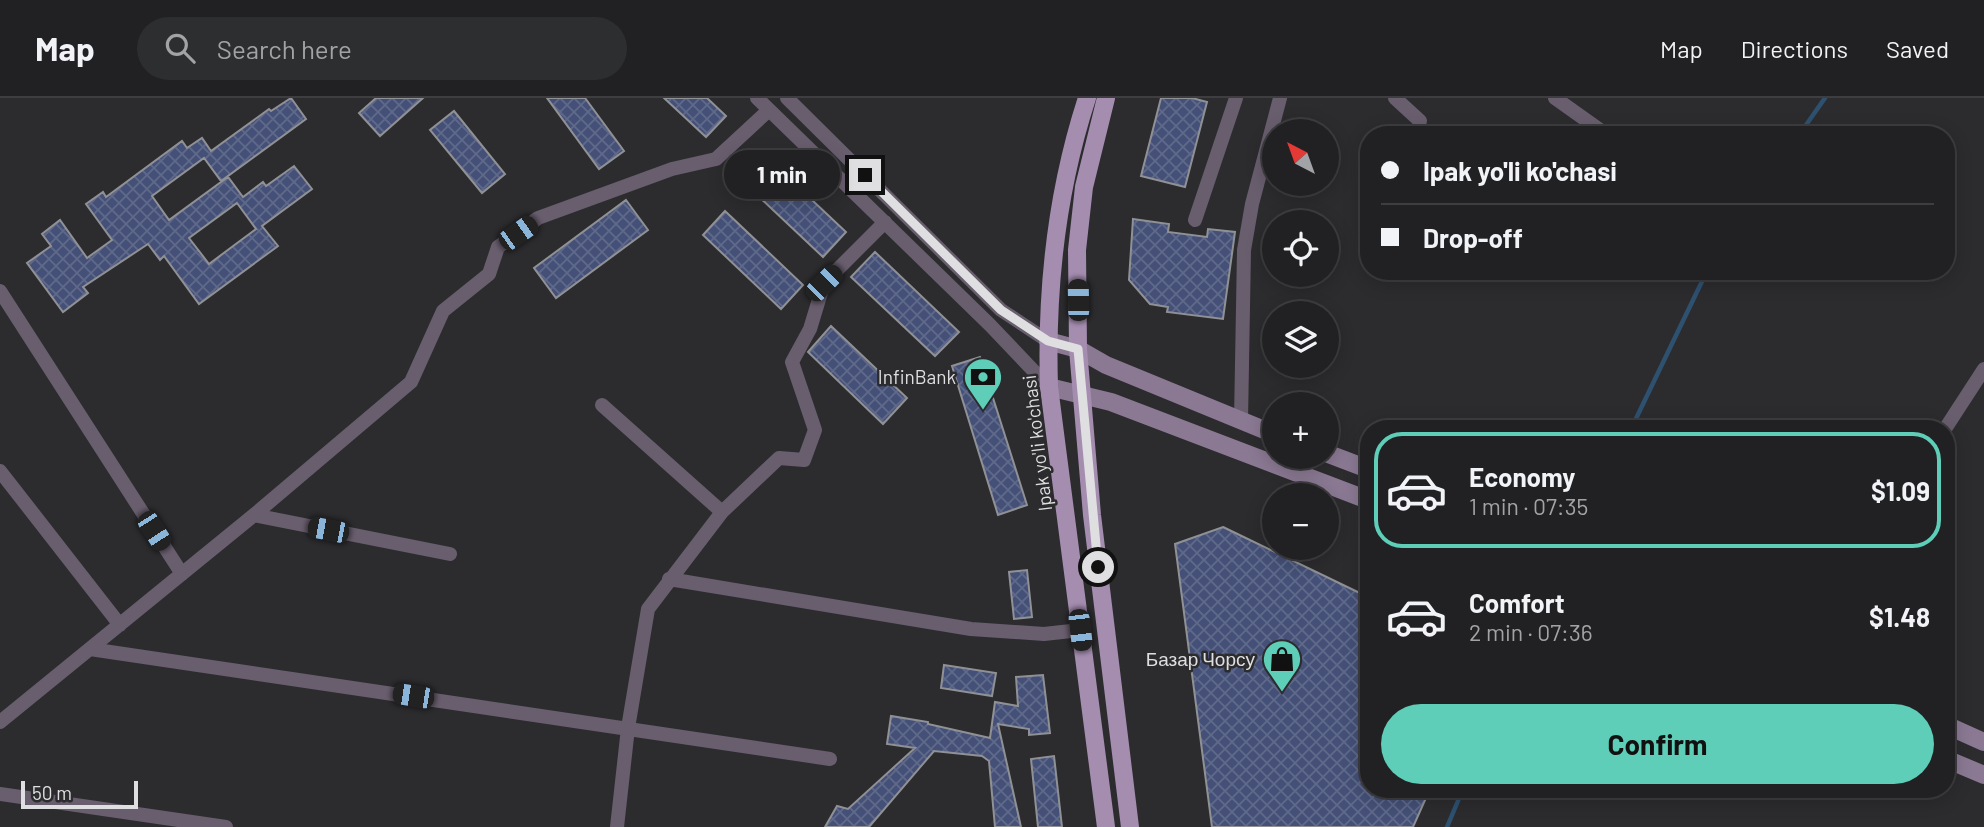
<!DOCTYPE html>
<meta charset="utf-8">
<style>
body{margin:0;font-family:Barlow,sans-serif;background:#2d2e30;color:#f1f3f6;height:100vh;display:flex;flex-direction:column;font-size:26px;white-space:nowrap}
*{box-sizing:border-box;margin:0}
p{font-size:23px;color:#a2a3a6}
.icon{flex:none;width:38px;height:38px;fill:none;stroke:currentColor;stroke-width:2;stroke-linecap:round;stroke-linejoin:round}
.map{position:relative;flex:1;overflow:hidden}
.details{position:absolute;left:1360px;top:322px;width:595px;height:378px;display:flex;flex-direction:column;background:#212123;border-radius:28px;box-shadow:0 4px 18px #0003,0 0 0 2px #3e3e41}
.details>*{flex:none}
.hud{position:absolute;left:1360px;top:28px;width:595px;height:154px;border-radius:28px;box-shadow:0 4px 18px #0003,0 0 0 2px #3e3e41;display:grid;align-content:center;height:154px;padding:0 21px;background:#212123}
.needle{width:46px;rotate:319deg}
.tools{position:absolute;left:1262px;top:21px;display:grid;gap:14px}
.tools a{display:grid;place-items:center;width:77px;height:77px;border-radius:50%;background:#212123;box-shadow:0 4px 18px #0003,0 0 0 2px #3e3e41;font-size:35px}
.scale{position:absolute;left:21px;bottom:18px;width:117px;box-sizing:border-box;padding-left:7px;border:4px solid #dfdee0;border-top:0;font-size:19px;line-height:24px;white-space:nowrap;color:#dfdee0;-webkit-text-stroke:5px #2c2c2f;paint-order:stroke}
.end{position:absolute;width:32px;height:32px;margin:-16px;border:9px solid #dfdee0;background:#111;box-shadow:0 0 0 4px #111}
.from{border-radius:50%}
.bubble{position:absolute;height:49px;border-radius:24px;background:#212123;box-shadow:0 4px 18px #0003,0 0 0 2px #3e3e41;font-size:23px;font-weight:700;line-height:49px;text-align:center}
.car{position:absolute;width:21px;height:42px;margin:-21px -10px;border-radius:9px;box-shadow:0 0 5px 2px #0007;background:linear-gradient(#222 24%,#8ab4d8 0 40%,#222 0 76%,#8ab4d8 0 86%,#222 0)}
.hud b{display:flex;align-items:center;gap:24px;height:66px;font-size:26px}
.hud b+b{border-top:2px solid #3e3e41}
.hud i{width:18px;height:18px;background:#f1f3f6}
ul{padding:12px 0 0;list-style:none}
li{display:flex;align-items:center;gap:21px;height:116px;margin:0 14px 10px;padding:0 7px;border:4px solid transparent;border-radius:28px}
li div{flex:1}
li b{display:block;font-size:26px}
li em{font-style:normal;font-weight:700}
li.on{border-color:#5eceb8}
li>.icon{width:63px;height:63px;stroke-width:1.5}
.primary-button{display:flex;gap:14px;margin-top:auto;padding:14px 21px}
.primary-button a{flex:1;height:80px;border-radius:42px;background:#5eceb8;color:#111;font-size:28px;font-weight:700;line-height:80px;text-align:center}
header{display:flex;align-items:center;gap:42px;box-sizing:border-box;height:98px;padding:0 35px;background:#212123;border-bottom:2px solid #3e3e41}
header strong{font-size:33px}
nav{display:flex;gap:38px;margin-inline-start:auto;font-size:24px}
.search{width:490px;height:63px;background:#2d2e30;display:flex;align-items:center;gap:18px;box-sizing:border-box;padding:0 24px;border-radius:38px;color:#a2a3a6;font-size:26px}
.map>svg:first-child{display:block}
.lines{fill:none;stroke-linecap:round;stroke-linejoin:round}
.stream{stroke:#2e5170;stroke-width:4.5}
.building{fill:url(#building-cross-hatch);stroke:#909195;stroke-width:2;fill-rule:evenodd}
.street{stroke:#695e6e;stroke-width:14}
.secondary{stroke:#8b7993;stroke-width:18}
.primary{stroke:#a58db0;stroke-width:18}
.route{stroke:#dfdee0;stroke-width:9}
.labels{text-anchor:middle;stroke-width:5;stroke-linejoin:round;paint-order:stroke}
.poi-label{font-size:19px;fill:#dfdee0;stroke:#2c2c2f;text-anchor:end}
.street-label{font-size:19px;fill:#dfdee0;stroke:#2c2c2f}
</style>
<header>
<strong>Map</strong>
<div class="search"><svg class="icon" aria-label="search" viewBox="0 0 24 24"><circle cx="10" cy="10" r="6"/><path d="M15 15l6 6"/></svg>Search here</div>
<nav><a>Map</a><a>Directions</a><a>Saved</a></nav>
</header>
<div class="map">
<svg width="1984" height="729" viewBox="0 0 1984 729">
<defs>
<pattern id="building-cross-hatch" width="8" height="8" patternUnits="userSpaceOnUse" patternTransform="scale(1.75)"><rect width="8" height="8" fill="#445077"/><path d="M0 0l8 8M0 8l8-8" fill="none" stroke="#5f698a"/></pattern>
</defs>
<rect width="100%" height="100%" fill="#2c2c2f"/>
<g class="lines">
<!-- stream -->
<path class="stream" d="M1799 37 1825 0
M1631 331 1707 173
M1447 729 1463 691"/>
</g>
<!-- building -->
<path class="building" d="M291 0 306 21 221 83 204 60 152 98 169 122 228 79 243 99 263 84 266 88 294 68 312 91 262 128 278 148 199 206 164 158 160 162 148 146 83 189 88 195 63 214 27 165 51 148 42 136 60 122 87 160 112 142 86 106 103 94 106 99 182 43 187 50 202 40 211 53 269 11 271 13ZM237 105 256 131 209 166 189 140Z
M376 0H423L380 38 359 15Z
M547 0H585L624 53 599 71Z
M664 0H707L726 18 706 39Z
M1161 0H1192L1207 4 1185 89 1141 78Z
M454 13 505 76 482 95 430 32Z
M762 55 846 134 823 159 739 80Z
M626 102 648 132 556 200 534 170Z
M725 113 803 187 781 211 703 137Z
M1133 121 1169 126 1168 134 1207 139 1208 131 1235 134 1223 221 1167 214 1168 209 1150 206 1129 182Z
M875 154 959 234 935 258 851 179Z
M831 228 907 300 883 326 808 254Z
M980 259 1027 407 998 417 952 268Z
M1223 429 1368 499V691H1430L1413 729H1212L1175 446Z
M1027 472 1032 519 1014 521 1009 474Z
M944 567 996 575 992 598 941 590Z
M1043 577 1050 635 1029 637V631L998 626 1021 729H995L989 663 982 658 934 653 869 729H825L837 708 848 711 915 650 887 646 891 618 928 624V626L990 640 995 604 1018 608 1016 579Z
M1054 658 1062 729H1038L1031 661Z"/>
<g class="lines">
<!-- street -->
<path class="street" d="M757 0 990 227 1049 289
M787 0 1001 212 1048 243
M1395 0 1420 23
M1555 0 1607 37
M1195 122 1236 0
M0 193 182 476
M602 307 722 414
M1241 323 1244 152 1252 106 1280 0
M1945 331 1984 271
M0 373 120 527
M254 417 450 456
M669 481 971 531 1044 536 1080 532
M90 551 830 661
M0 624 254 417 411 284 443 213 489 176 498 149 538 120 672 71 716 61 769 12
M0 696 226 729
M617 729 628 630 648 511 722 414 779 360 804 362 815 332 792 264 810 231 824 185 885 124"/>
<!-- secondary -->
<path class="secondary" d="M1048 243 1078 251 1106 267 1274 336
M1049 289 1111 304 1368 402
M1326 355 1368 371
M1946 627 1984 644
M1946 661 1984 677"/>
<!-- primary -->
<path class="primary" d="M1087 0C1057 92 1046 193 1049 289L1106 729
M1106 0 1084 89 1077 152 1078 251 1092 417 1130 729"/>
</g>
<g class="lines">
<!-- route -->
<path class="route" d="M865 77 1001 212 1048 243 1078 251 1098 469"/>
</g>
<!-- icons -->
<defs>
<g id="bank-pin" transform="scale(2.0125)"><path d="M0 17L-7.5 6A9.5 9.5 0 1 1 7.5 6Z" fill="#5eceb8" stroke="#2c2c2f"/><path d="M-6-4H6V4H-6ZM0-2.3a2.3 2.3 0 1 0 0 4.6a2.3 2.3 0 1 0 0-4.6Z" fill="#111"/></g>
<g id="shop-pin" transform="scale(2.0125)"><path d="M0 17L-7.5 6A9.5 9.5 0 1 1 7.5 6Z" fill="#5eceb8" stroke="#2c2c2f"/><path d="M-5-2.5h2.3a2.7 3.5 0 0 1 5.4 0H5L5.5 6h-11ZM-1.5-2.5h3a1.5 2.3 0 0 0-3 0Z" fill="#111"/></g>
</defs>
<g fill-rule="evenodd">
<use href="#bank-pin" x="983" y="279"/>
<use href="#shop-pin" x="1282" y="561"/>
</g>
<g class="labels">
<!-- poi labels -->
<g class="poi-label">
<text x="956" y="286">InfinBank</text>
<text x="1255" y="568">Базар Чорсу</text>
</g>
<!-- street labels -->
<g class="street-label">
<text transform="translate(1037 345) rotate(-97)" y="7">Ipak yo'li ko'chasi</text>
</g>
</g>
</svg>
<div class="tools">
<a><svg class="needle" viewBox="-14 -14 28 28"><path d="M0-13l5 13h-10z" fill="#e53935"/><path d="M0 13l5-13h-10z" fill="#a2a3a6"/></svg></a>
<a><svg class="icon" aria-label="locate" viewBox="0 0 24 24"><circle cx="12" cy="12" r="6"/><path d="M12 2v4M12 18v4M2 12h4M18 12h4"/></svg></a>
<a><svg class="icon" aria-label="layers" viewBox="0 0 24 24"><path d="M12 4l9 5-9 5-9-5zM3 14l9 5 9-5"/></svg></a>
<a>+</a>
<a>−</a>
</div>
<div class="scale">50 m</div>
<i class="end from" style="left:1098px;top:469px"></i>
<i class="end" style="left:865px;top:77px"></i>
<div class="bubble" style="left:724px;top:52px;width:116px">1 min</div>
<i class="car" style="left:518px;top:135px;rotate:55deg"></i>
<i class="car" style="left:824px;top:185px;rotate:45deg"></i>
<i class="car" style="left:1078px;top:202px;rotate:359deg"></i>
<i class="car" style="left:328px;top:432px;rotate:281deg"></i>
<i class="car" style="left:154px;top:433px;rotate:147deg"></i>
<i class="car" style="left:1080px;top:532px;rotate:173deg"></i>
<i class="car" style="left:413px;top:598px;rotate:279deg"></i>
<div class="hud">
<b><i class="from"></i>Ipak yo'li ko'chasi</b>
<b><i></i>Drop-off</b>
</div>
<section class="details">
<ul>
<li class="on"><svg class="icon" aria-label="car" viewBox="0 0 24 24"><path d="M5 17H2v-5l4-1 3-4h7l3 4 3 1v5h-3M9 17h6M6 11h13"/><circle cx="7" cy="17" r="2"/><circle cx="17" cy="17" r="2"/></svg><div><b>Economy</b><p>1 min · 07:35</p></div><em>$1.09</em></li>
<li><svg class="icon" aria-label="car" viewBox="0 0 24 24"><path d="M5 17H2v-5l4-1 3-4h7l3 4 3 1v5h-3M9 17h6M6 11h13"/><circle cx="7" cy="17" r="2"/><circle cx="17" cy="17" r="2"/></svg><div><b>Comfort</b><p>2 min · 07:36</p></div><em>$1.48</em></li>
</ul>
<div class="primary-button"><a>Confirm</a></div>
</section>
</div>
